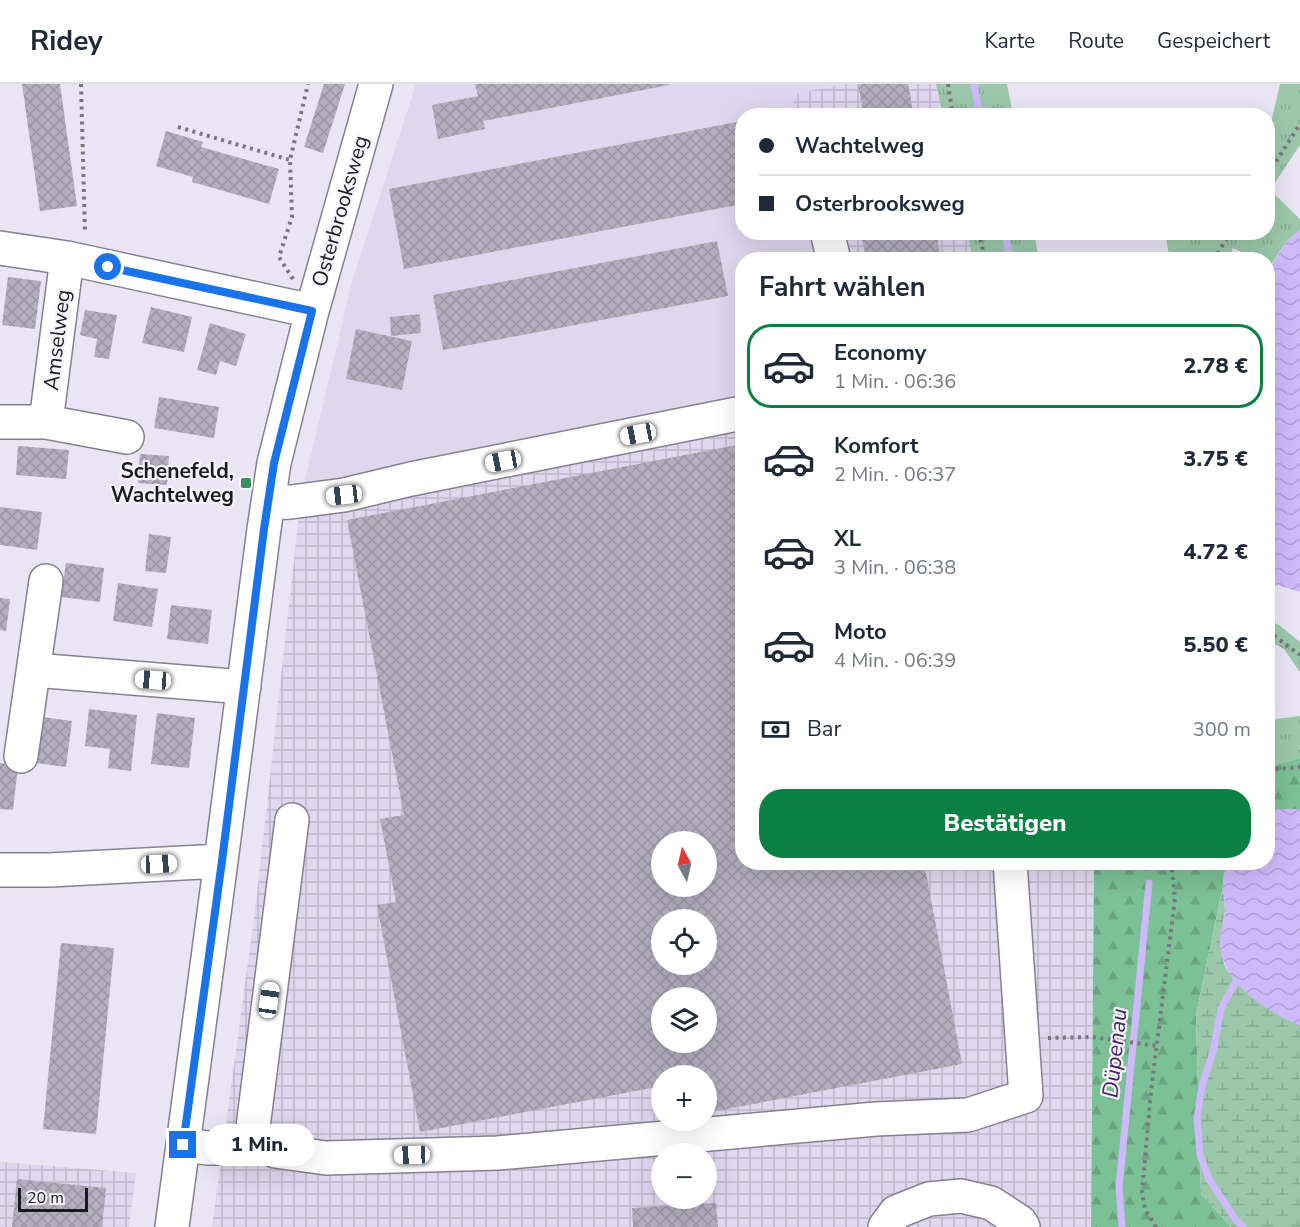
<!DOCTYPE html>
<html lang="de">
<meta charset="utf-8">
<style>
body{margin:0;font-family:"Nunito Sans",sans-serif;background:#f2f2f3;color:#1f2937;height:100vh;display:flex;flex-direction:column;font-size:22px;white-space:nowrap}
*{box-sizing:border-box;margin:0}
p{font-size:20px;color:#747a83}
.icon{flex:none;width:33px;height:33px;fill:none;stroke:currentColor;stroke-width:2;stroke-linecap:round;stroke-linejoin:round}
.map{position:relative;flex:1;overflow:hidden}
.sheet{position:absolute;left:735px;top:168px;width:540px;height:618px;display:flex;flex-direction:column;background:#fff;border-radius:24px;box-shadow:0 6px 24px #0002}
.sheet>*{flex:none}
.banner{position:absolute;left:735px;top:24px;width:540px;height:132px;border-radius:24px;box-shadow:0 6px 24px #0002;display:grid;align-content:center;height:132px;padding:0 24px;background:#fff}
.needle{width:39px;rotate:352deg}
.controls{position:absolute;left:651px;top:747px;display:grid;gap:12px}
.controls a{display:grid;place-items:center;width:66px;height:66px;border-radius:50%;background:#fff;box-shadow:0 6px 24px #0002;font-size:30px}
.scale{position:absolute;left:18px;bottom:15px;width:70px;box-sizing:border-box;padding-left:6px;border:3px solid #1b1a1f;border-top:0;font-size:16px;line-height:21px;white-space:nowrap;color:#1b1a1f;-webkit-text-stroke:4px #f6f3fd;paint-order:stroke}
.end{position:absolute;width:27px;height:27px;margin:-14px;border:8px solid #1a73e8;background:#fff;box-shadow:0 0 0 3px #fff}
.from{border-radius:50%}
.bubble{position:absolute;height:42px;border-radius:21px;background:#fff;box-shadow:0 6px 24px #0002;font-size:20px;font-weight:800;line-height:42px;text-align:center}
.car{position:absolute;width:18px;height:36px;margin:-18px -9px;border-radius:8px;box-shadow:0 0 4px 2px #0007;background:linear-gradient(#fff 24%,#345 0 40%,#fff 0 76%,#345 0 86%,#fff 0)}
.banner b{display:flex;align-items:center;gap:21px;height:57px;font-size:22px}
.banner b+b{border-top:2px solid #e0e1e3}
.banner i{width:15px;height:15px;background:#1f2937}
ul{padding:0;list-style:none}
li{display:flex;align-items:center;gap:18px;height:84px;margin:0 12px 9px;padding:0 12px;border:3px solid transparent;border-radius:24px}
li div{flex:1}
li b{display:block;font-size:22px}
li em{font-style:normal;font-weight:800}
li.current{border-color:#0b8043}
li>.icon{width:54px;height:54px;stroke-width:1.5}
h2{padding:0 24px;font-size:27px;line-height:72px}
.pay{display:flex;align-items:center;gap:15px;height:66px;padding:0 24px;font-size:22px}
.pay p{margin-inline-start:auto}
.cta{display:flex;gap:12px;margin-top:auto;padding:12px 24px}
.cta a{flex:1;height:69px;border-radius:24px;background:#0b8043;color:#fff;font-size:24px;font-weight:800;line-height:69px;text-align:center}
header{display:flex;align-items:center;gap:36px;box-sizing:border-box;height:84px;padding:0 30px;background:#fff;border-bottom:2px solid #e0e1e3}
header strong{font-size:28px}
nav{display:flex;gap:33px;margin-inline-start:auto;font-size:21px}
.map>svg:first-child{display:block}
.built{fill:#ded7ee}
.industrial{fill:url(#industrial-grid);fill-rule:evenodd}
.grass{fill:url(#grass-tufts)}
.forest{fill:url(#forest-firs)}
.wetland{fill:url(#wetland-marsh)}
.water{fill:url(#water-waves)}
.lines{fill:none;stroke-linecap:round;stroke-linejoin:round}
.stream{stroke:#ceb9fa;stroke-width:7}
.building{fill:url(#building-cross-hatch);fill-rule:evenodd}
.minor-casing{stroke:#85818f;stroke-width:36}
.path{stroke:#797680;stroke-width:4;stroke-dasharray:3 4.5;stroke-linecap:butt}
.minor{stroke:#fff;stroke-width:33}
.route{stroke:#1a73e8;stroke-width:8}
.poi-dot{fill:#3d8f60;stroke:#f6f3fd;stroke-width:2}
.labels{text-anchor:middle;stroke-width:4.5;stroke-linejoin:round;paint-order:stroke}
.street-label{font-size:21px;fill:#1b1a1f;stroke:#f6f3fd}
.poi-label{font-size:21px;font-weight:bold;fill:#1b1a1f;stroke:#f6f3fd;text-anchor:end}
.water-label{font-size:22px;font-style:italic;fill:#3f1e68;stroke:#f6f3fd}
</style>
<header>
<strong>Ridey</strong>
<nav><a>Karte</a><a>Route</a><a>Gespeichert</a></nav>
</header>
<div class="map">
<svg width="1300" height="1143" viewBox="0 0 1300 1143">
<defs>
<pattern id="industrial-grid" width="8" height="8" patternUnits="userSpaceOnUse" patternTransform="scale(1.5)"><rect width="8" height="8" fill="#ded7ee"/><path d="M0 4h8M4 0v8" fill="none" stroke="#beb8cc"/></pattern>
<pattern id="grass-tufts" width="24" height="20" patternUnits="userSpaceOnUse" patternTransform="scale(1.5)"><rect width="24" height="20" fill="#9bc8aa"/><path d="M3 7l-1-3M5 7V3M7 7l1-3M15 17l-1-3M17 17v-4M19 17l1-3" fill="none" stroke="#85ab92"/></pattern>
<pattern id="forest-firs" width="22" height="20" patternUnits="userSpaceOnUse" patternTransform="scale(1.5)"><rect width="22" height="20" fill="#7cc095"/><path d="M5 1l3.5 6h-7zM16 11l3.5 6h-7z" fill="#6ba480"/></pattern>
<pattern id="wetland-marsh" width="20" height="14" patternUnits="userSpaceOnUse" patternTransform="scale(1.5)"><rect width="20" height="14" fill="#9bc8aa"/><path d="M1 5h8M5 5V1M11 12h8M15 12V8" fill="none" stroke="#85ab92"/></pattern>
<pattern id="water-waves" width="16" height="10" patternUnits="userSpaceOnUse" patternTransform="scale(1.5)"><rect width="16" height="10" fill="#ceb9fa"/><path d="M0 5q4-4 8 0t8 0" fill="none" stroke="#b09ed6"/></pattern>
<pattern id="building-cross-hatch" width="8" height="8" patternUnits="userSpaceOnUse" patternTransform="scale(1.5)"><rect width="8" height="8" fill="#b3aebe"/><path d="M0 0l8 8M0 8l8-8" fill="none" stroke="#9995a3"/></pattern>
</defs>
<rect width="100%" height="100%" fill="#eae5f5"/>
<!-- built -->
<path class="built" d="M416 0H847L791 10 796 31 742 32V148L820 149 826 175 742 176V328L301 413 352 198Z"/>
<!-- industrial -->
<path class="industrial" d="M847 0H936L943 31H796L791 10Z
M820 149H967L973 175H826Z
M742 328V778L1094 779 1091 1143H212L256 819 301 413ZM662 758H706V802H662ZM662 836H706V880H662ZM662 914H706V958H662ZM662 992H706V1036H662ZM662 1070H706V1114H662Z
M0 1078 136 1089 129 1143H0Z"/>
<!-- grass -->
<path class="grass" d="M936 0H1007L1013 31H943Z
M1280 0H1300V61L1270 106 1300 135V146L1287 157 1270 182 1268 180V176L1258 175 1233 164 1228 175H1170L1165 149 1268 148V51Z
M967 149H1034L1039 175H973Z
M1268 536 1279 541 1300 558V588L1284 565 1268 556Z
M1300 632V674L1268 684V636Z"/>
<!-- forest -->
<path class="forest" d="M1300 674V725H1268V684Z
M1094 779H1225L1223 802 1196 931 1201 1110 1231 1143H1091Z"/>
<!-- wetland -->
<path class="wetland" d="M1223 802 1225 826 1220 860 1224 880 1227 886 1240 902 1282 933 1300 941V1143H1231L1201 1110 1196 931Z"/>
<!-- water -->
<path class="water" d="M1300 146V508L1278 501H1268V187L1287 157Z
M1268 725H1300V941C1266 927 1225 902 1220 862 1219 850 1225 838 1225 825 1225 817 1223 810 1223 802 1223 794 1224 786 1225 779L1268 778Z"/>
<g class="lines">
<!-- stream -->
<path class="stream" d="M974 0 980 32
M1005 148 1010 176
M1236 897 1221 925 1213 968 1202 1002 1197 1034 1200 1071 1209 1095 1236 1136 1243 1143
M1122 1143 1119 1103 1149 799"/>
</g>
<!-- building -->
<path class="building" d="M22 0H60L77 122 40 127Z
M324 0H345L323 69 304 63Z
M475 0H669V1L483 37 485 45 438 55 432 21 478 12Z
M863 0H908L914 32H864L858 1Z
M742 37V120L404 185 389 105Z
M166 47 203 58 201 63 279 85 269 120 192 98 193 93 156 82Z
M861 148H936L941 176H895V171L866 176Z
M717 157 728 212 443 266 433 211Z
M8 193 41 197 35 245 2 241Z
M151 223 192 233 184 268 142 259Z
M85 226 117 231 109 275 94 273 97 255 80 251Z
M420 230 421 249 391 252 390 233Z
M210 239 246 250 236 282 220 277 216 291 197 286Z
M356 245 412 257 402 306 346 295Z
M159 313 219 323 214 354 154 344Z
M742 360V778H924L962 980 706 1029V992H662V1002L420 1048 377 821 396 818 380 735 404 731 347 436ZM662 758H706V802H662ZM662 836H706V880H662ZM662 914H706V958H662Z
M18 362 69 366 66 395 16 391Z
M140 370 169 372 167 401 138 399Z
M0 423 42 428 37 466 0 461Z
M149 450 171 453 166 489 145 487Z
M66 479 104 484 100 518 61 513Z
M118 499 158 505 152 543 113 537Z
M0 514 10 515 6 547 0 546Z
M171 521 212 526 208 560 167 555Z
M89 625 137 631 131 687 108 684 110 665 85 662Z
M157 629 195 634 189 684 151 680Z
M42 633 72 637 66 683 36 679Z
M0 679 18 682 13 726 0 725Z
M61 859 114 864 96 1050 43 1045Z
M17 1095 106 1104 102 1143H12Z
M716 1119 718 1143H633L632 1124Z"/>
<g class="lines">
<!-- minor casing -->
<g class="minor-casing">
<path id="minor" d="M827 148 834 176
M0 164 67 174 312 227
M0 338H46L127 353
M46 338 67 174
M268 419 291 418 344 411 411 395 742 329
M34 586 244 603
M21 672 46 497
M0 786H49L221 777
M252 1051 275 1067 326 1074 498 1069 876 1035 968 1031 1026 1012 1010 778
M183 1061 208 1064H241L252 1051 292 736
M172 1143 221 777 264 445 274 379 312 227 376 0
M885 1143 896 1128 929 1115 961 1112 991 1119 1020 1138 1023 1143"/>
</g>
<!-- path -->
<path class="path" d="M81 0 85 149
M948 0 953 32
M178 43 290 76
M1268 90 1300 40
M979 148 985 176
M1214 176 1230 148
M293 195 279 173 292 133 290 76 308 0
M1268 547 1300 571
M1268 686 1300 683
M1132 778 1142 785 1171 782
M1048 954 1092 953 1158 962
M1156 1143 1145 1125 1142 1108 1151 1007 1175 815 1171 778"/>
<!-- minor -->
<use href="#minor" class="minor"/>
</g>
<g class="lines">
<!-- route -->
<path class="route" d="M108 183 312 227 274 379 264 445 222 777 183 1061"/>
</g>
<!-- markers -->
<rect class="poi-dot" x="240" y="393" width="12" height="12" rx="3"/>
<g class="labels">
<!-- street labels -->
<g class="street-label">
<text transform="translate(340 127) rotate(-74)" y="7">Osterbrooksweg</text>
<text transform="translate(57 256) rotate(-83)" y="7">Amselweg</text>
</g>
<!-- poi labels -->
<g class="poi-label">
<text x="234" y="394">Schenefeld,<tspan x="234" dy="24">Wachtelweg</tspan></text>
</g>
<!-- water labels -->
<g class="water-label">
<text transform="translate(1114 969) rotate(-84)" y="8">Düpenau</text>
</g>
</g>
</svg>
<div class="controls">
<a><svg class="needle" viewBox="-14 -14 28 28"><path d="M0-13l5 13h-10z" fill="#e53935"/><path d="M0 13l5-13h-10z" fill="#747a83"/></svg></a>
<a><svg class="icon" aria-label="locate" viewBox="0 0 24 24"><circle cx="12" cy="12" r="6"/><path d="M12 2v4M12 18v4M2 12h4M18 12h4"/></svg></a>
<a><svg class="icon" aria-label="layers" viewBox="0 0 24 24"><path d="M12 4l9 5-9 5-9-5zM3 14l9 5 9-5"/></svg></a>
<a>+</a>
<a>−</a>
</div>
<div class="scale">20 m</div>
<i class="end from" style="left:108px;top:183px"></i>
<i class="end" style="left:183px;top:1061px"></i>
<div class="bubble" style="left:204px;top:1040px;width:111px">1 Min.</div>
<i class="car" style="left:638px;top:350px;rotate:259deg"></i>
<i class="car" style="left:503px;top:377px;rotate:259deg"></i>
<i class="car" style="left:344px;top:411px;rotate:263deg"></i>
<i class="car" style="left:153px;top:596px;rotate:274deg"></i>
<i class="car" style="left:159px;top:780px;rotate:87deg"></i>
<i class="car" style="left:269px;top:916px;rotate:8deg"></i>
<i class="car" style="left:412px;top:1071px;rotate:268deg"></i>
<div class="banner">
<b><i class="from"></i>Wachtelweg</b>
<b><i></i>Osterbrooksweg</b>
</div>
<section class="sheet">
<h2>Fahrt wählen</h2>
<ul>
<li class="current"><svg class="icon" aria-label="car" viewBox="0 0 24 24"><path d="M5 17H2v-5l4-1 3-4h7l3 4 3 1v5h-3M9 17h6M6 11h13"/><circle cx="7" cy="17" r="2"/><circle cx="17" cy="17" r="2"/></svg><div><b>Economy</b><p>1 Min. · 06:36</p></div><em>2.78 €</em></li>
<li><svg class="icon" aria-label="car" viewBox="0 0 24 24"><path d="M5 17H2v-5l4-1 3-4h7l3 4 3 1v5h-3M9 17h6M6 11h13"/><circle cx="7" cy="17" r="2"/><circle cx="17" cy="17" r="2"/></svg><div><b>Komfort</b><p>2 Min. · 06:37</p></div><em>3.75 €</em></li>
<li><svg class="icon" aria-label="car" viewBox="0 0 24 24"><path d="M5 17H2v-5l4-1 3-4h7l3 4 3 1v5h-3M9 17h6M6 11h13"/><circle cx="7" cy="17" r="2"/><circle cx="17" cy="17" r="2"/></svg><div><b>XL</b><p>3 Min. · 06:38</p></div><em>4.72 €</em></li>
<li><svg class="icon" aria-label="car" viewBox="0 0 24 24"><path d="M5 17H2v-5l4-1 3-4h7l3 4 3 1v5h-3M9 17h6M6 11h13"/><circle cx="7" cy="17" r="2"/><circle cx="17" cy="17" r="2"/></svg><div><b>Moto</b><p>4 Min. · 06:39</p></div><em>5.50 €</em></li>
</ul>
<div class="pay"><svg class="icon" aria-label="cash" viewBox="0 0 24 24"><path d="M3 7h18v10H3z"/><circle cx="12" cy="12" r="2"/></svg>Bar<p>300 m</p></div>
<div class="cta"><a>Bestätigen</a></div>
</section>
</div>
